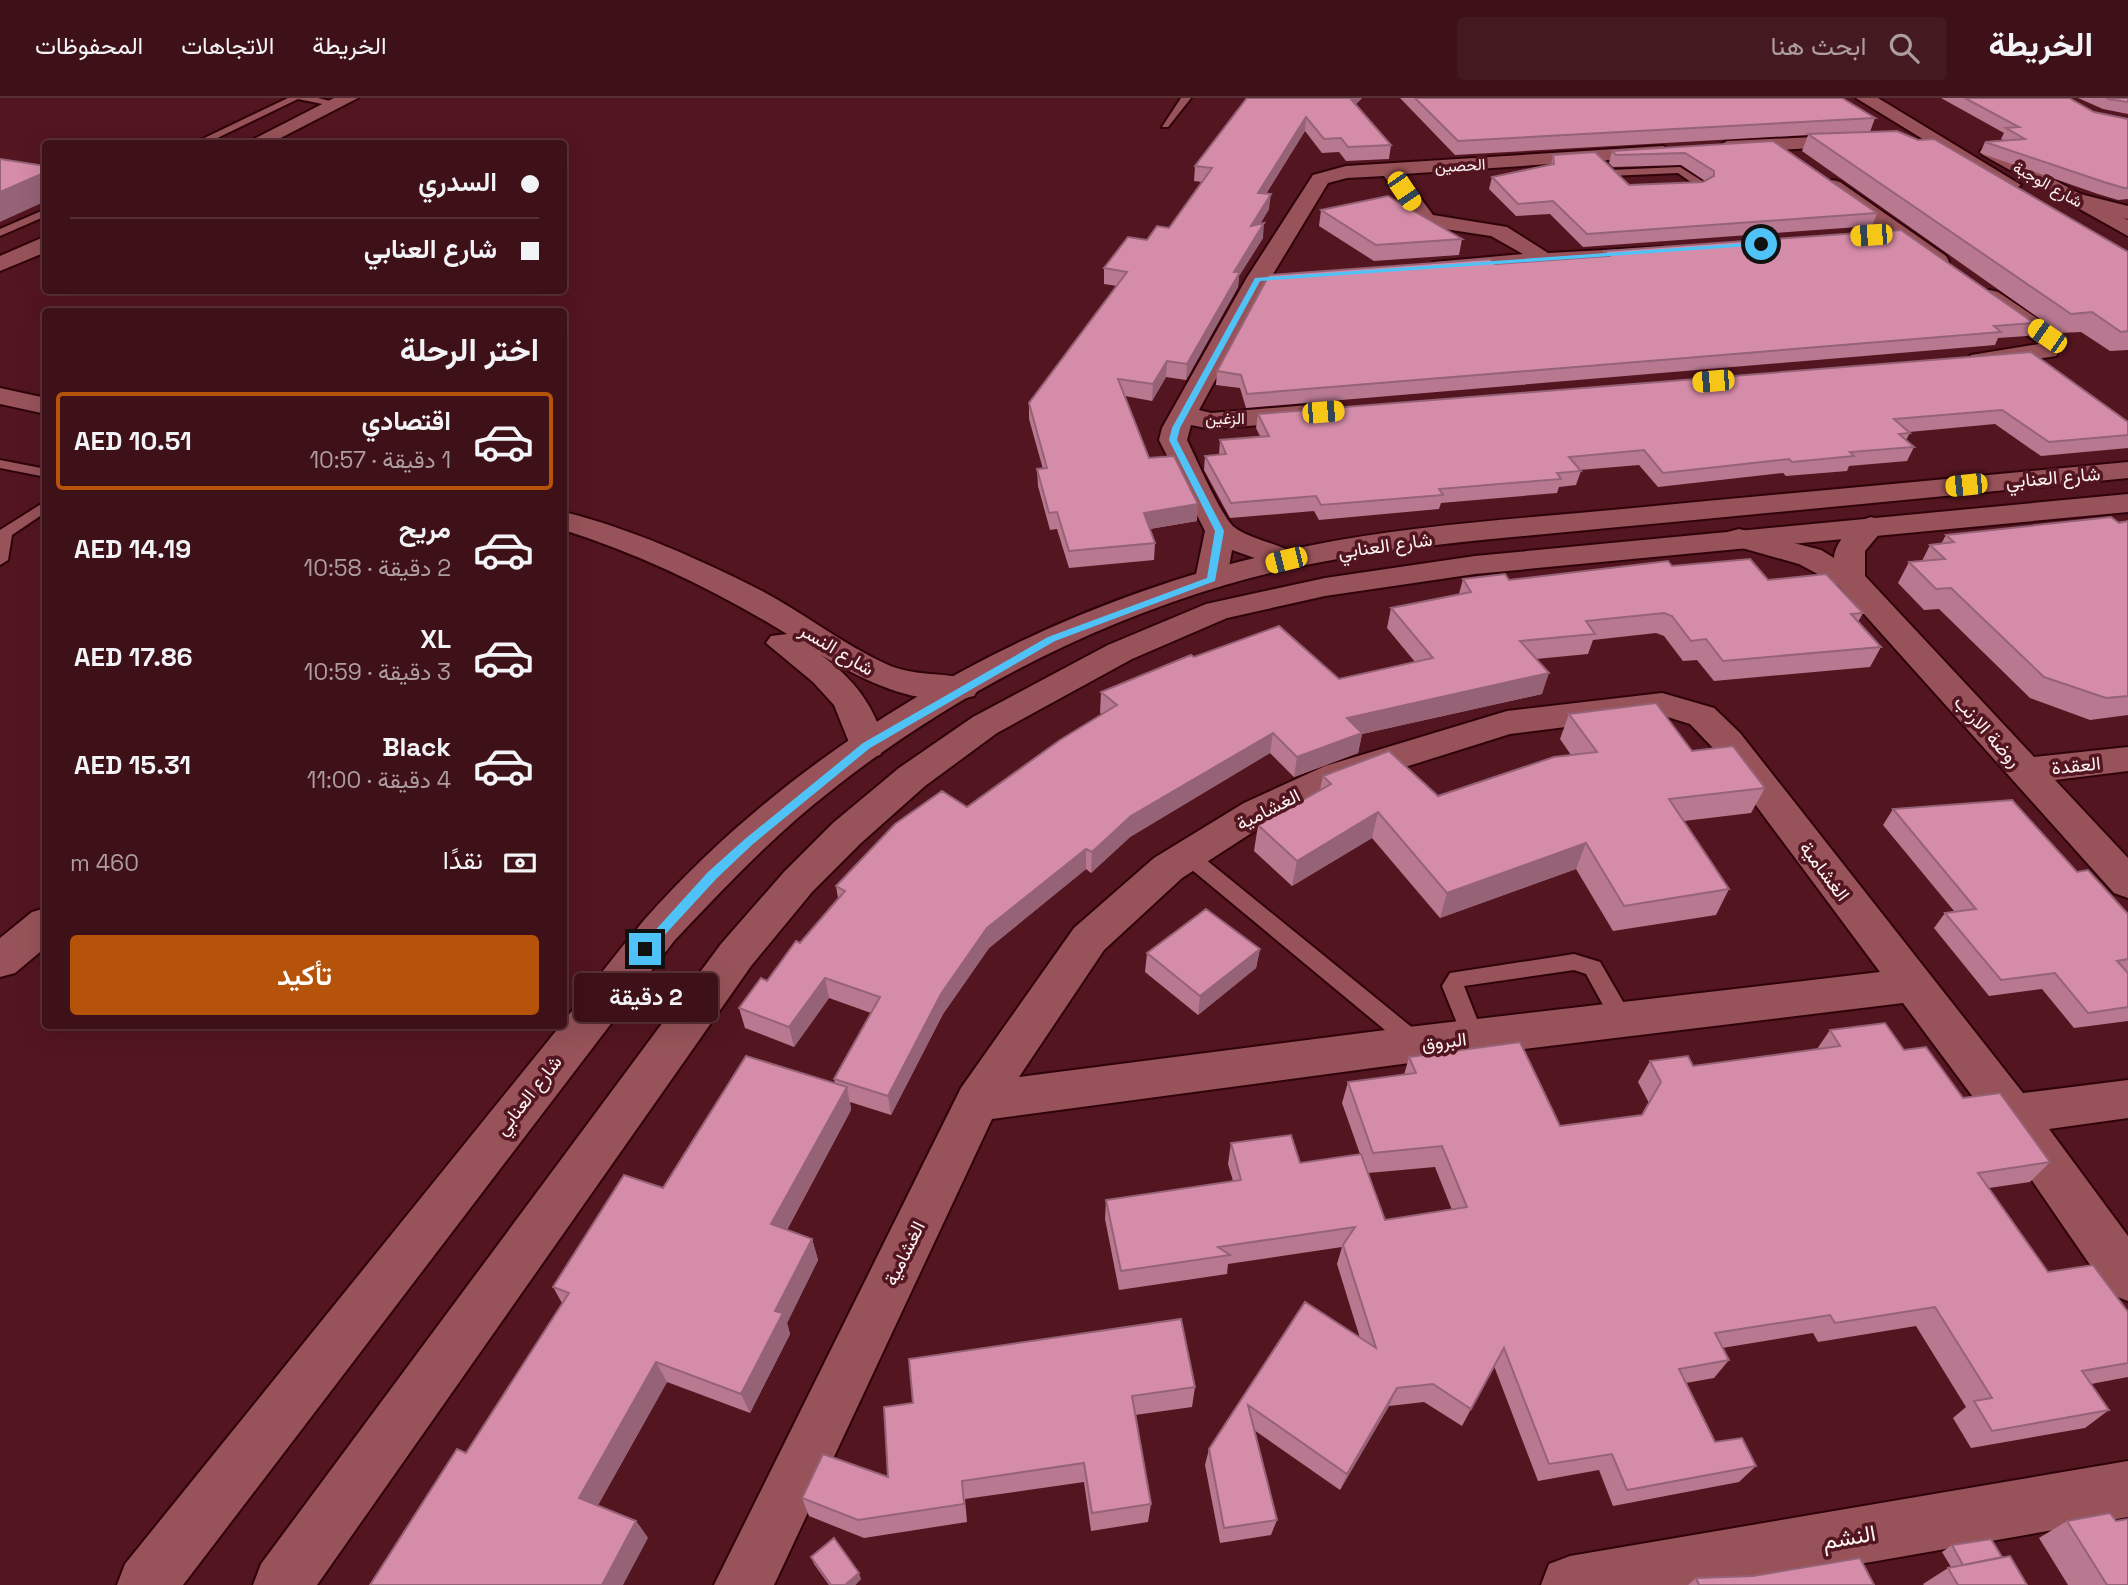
<!DOCTYPE html>
<html lang="ar">
<meta charset="utf-8">
<style>
body{margin:0;font-family:"Space Grotesk",Vazirmatn,sans-serif;background:#451920;color:#f1f3f6;direction:rtl;height:100vh;display:flex;flex-direction:column;font-size:26px;white-space:nowrap}
*{box-sizing:border-box;margin:0}
p{font-size:23px;color:#ad9da1}
.icon{flex:none;width:38px;height:38px;fill:none;stroke:currentColor;stroke-width:2;stroke-linecap:round;stroke-linejoin:round}
.map{position:relative;flex:1;overflow:hidden;direction:ltr}
.panel{position:absolute;left:42px;top:210px;width:525px;height:721px;display:flex;flex-direction:column;background:#3e1017;border-radius:7px;box-shadow:0 7px 28px #0002,0 0 0 2px #573036;direction:rtl}
.panel>*{flex:none}
.top-card{position:absolute;left:42px;top:42px;width:525px;height:154px;border-radius:7px;box-shadow:0 7px 28px #0002,0 0 0 2px #573036;direction:rtl;display:grid;align-content:center;height:154px;padding:0 28px;background:#3e1017}
.end{position:absolute;width:32px;height:32px;margin:-16px;border:9px solid #4fc3f7;background:#111;box-shadow:0 0 0 4px #111}
.from{border-radius:50%}
.bubble{position:absolute;height:49px;border-radius:7px;background:#3e1017;box-shadow:0 7px 28px #0002,0 0 0 2px #573036;font-size:23px;font-weight:600;line-height:49px;text-align:center;direction:rtl}
.car{position:absolute;width:21px;height:42px;margin:-21px -10px;border-radius:9px;box-shadow:0 0 5px 2px #0007;background:linear-gradient(#f5c518 24%,#345 0 40%,#f5c518 0 76%,#345 0 86%,#f5c518 0)}
.top-card b{display:flex;align-items:center;gap:24px;height:66px;font-size:26px}
.top-card b+b{border-top:2px solid #573036}
.top-card i{width:18px;height:18px;background:#f1f3f6}
ul{padding:0;list-style:none}
li{display:flex;align-items:center;gap:21px;height:98px;margin:0 14px 10px;padding:0 14px;border:4px solid transparent;border-radius:7px}
li div{flex:1}
li b{display:block;font-size:26px}
li em{font-style:normal;font-weight:600}
li.active{border-color:#b45309}
li>.icon{width:63px;height:63px;stroke-width:1.5}
h2{padding:0 28px;font-size:32px;line-height:84px}
.pay{display:flex;align-items:center;gap:18px;height:77px;padding:0 28px;font-size:26px}
.pay p{margin-inline-start:auto}
.action{display:flex;gap:14px;margin-top:auto;padding:14px 28px}
.action a{flex:1;height:80px;border-radius:7px;background:#b45309;color:#fff;font-size:28px;font-weight:600;line-height:80px;text-align:center}
header{display:flex;align-items:center;gap:42px;box-sizing:border-box;height:98px;padding:0 35px;background:#3e1017;border-bottom:2px solid #573036}
header strong{font-size:33px}
nav{display:flex;gap:38px;margin-inline-start:auto;font-size:24px}
.search{width:490px;height:63px;background:#451920;display:flex;align-items:center;gap:18px;box-sizing:border-box;padding:0 24px;border-radius:7px;color:#ad9da1;font-size:26px}
.map>svg:first-child{display:block}
.lines{fill:none;stroke-linecap:round;stroke-linejoin:round}
.lane-casing{stroke:#30030b;stroke-width:4}
.street-casing{stroke:#30030b;stroke-width:4}
.secondary-casing{stroke:#30030b;stroke-width:4}
.lane{fill:#975359;fill-rule:evenodd}
.street{fill:#975359;fill-rule:evenodd}
.secondary{fill:#975359;fill-rule:evenodd}
.wall{fill:#b77890;fill-rule:evenodd}
.shaded-wall{fill:#956276}
.building{fill:#d58ca8;stroke:#956276;stroke-width:2}
.route{fill:#4fc3f7}
.labels{text-anchor:middle;stroke-width:7;stroke-linejoin:round;paint-order:stroke}
.far-street-label{font-size:16px;fill:#fbf2f2;stroke:#53151f}
.street-label{font-size:19px;fill:#fbf2f2;stroke:#53151f}
.near-street-label{font-size:23px;fill:#fbf2f2;stroke:#53151f}
</style>
<header>
<strong>الخريطة</strong>
<div class="search"><svg class="icon" aria-label="search" viewBox="0 0 24 24"><circle cx="10" cy="10" r="6"/><path d="M15 15l6 6"/></svg>ابحث هنا</div>
<nav><a>الخريطة</a><a>الاتجاهات</a><a>المحفوظات</a></nav>
</header>
<div class="map">
<svg width="2128" height="1487" viewBox="0 0 2128 1487">
<rect width="100%" height="100%" fill="#53151f"/>
<g class="lines">
<!-- lane casing -->
<g class="lane-casing">
<path id="lane" d="M288 0H318L342 6 337 9 298 1 205 46H192Z
M1181 0H1191L1168 29H1162Z
M1680 69 1707 86V90L1682 94V90L1695 87 1678 75 1609 78 1604 75 1609 72Z
M46 111V118L0 138V131Z
M0 362 46 371V379L0 370Z
M46 403V414L12 437 8 462 0 467V432Z
M1187 750 1194 752 1425 940 1428 946 1425 952 1417 955 1409 952 1180 762 1177 757Z
M1574 856 1600 864 1633 921 1630 927 1622 930 1614 927 1586 876 1574 872 1464 888 1484 939 1481 945 1473 948 1465 945 1442 888 1450 875Z"/>
</g>
<!-- street casing -->
<g class="street-casing">
<path id="street" d="M334 0H358L269 46H244Z
M1859 37 1866 39 1869 43 1866 47 1727 55 1717 49 1727 43Z
M1663 48 1673 54 1670 58 1403 76 1433 117 1507 129 1548 155 1662 149 1665 154 1654 161 1441 176 1430 169 1433 164 1523 156 1491 138 1418 127 1384 78 1347 80 1328 85 1270 181 1199 312 1211 315 1310 307 1319 309 1323 315 1319 321 1310 323 1211 331 1191 327 1187 342C1196 360 1221 418 1234 429 1251 443 1291 447 1301 462L1297 469 1286 471 1232 452 1227 481 1222 488 1211 490 1200 488 1195 481 1205 433 1159 342 1162 330 1246 181 1313 77 1346 68Z
M1833 82 1840 84 1946 158 1949 163 1946 168H1930L1826 92 1823 88Z
M2076 95 2128 108V121L2069 105 2066 101 2069 97Z
M46 138V154L0 173V158Z
M1990 192 1998 194 2056 233 2063 246 2056 258 1980 270 1971 267 1967 262 1971 257 2039 246 1982 204 1978 199 1982 194Z
M0 290 46 300V316L0 306Z
M564 414C632 431 699 461 762 493 804 515 842 546 886 566 913 579 945 574 974 582L979 590 974 598C922 612 864 583 821 557 854 581 875 608 885 648L880 657 867 660 854 657 834 607 813 584 766 545 771 538 787 536C717 493 642 457 564 432Z
M1871 419 1882 422 1886 428 1865 453V478L2034 659 2128 649V673L2055 682 2128 760V800L2114 795 1838 487 1799 466 1728 446 1724 440 1728 434 1739 431 1821 452 1834 460C1835 443 1855 423 1871 419Z
M1662 595 1714 610 1740 635 2023 995 2128 982V1020L2049 1031 2128 1138V1203L2110 1196 1996 1030 1903 905 1417 964 992 1021 774 1487H714L961 990 1074 830 1154 760 1244 705 1325 668 1507 613ZM1661 617 1690 626 1714 651 1880 874 1417 928 1019 979 1104 852 1182 780 1270 723 1351 686 1510 636Z
M46 810V849L15 875 0 879V840L32 814Z
M2128 1363V1419L1739 1487H1541L1549 1466 1570 1458Z"/>
</g>
<!-- secondary casing -->
<g class="secondary-casing">
<path id="secondary" d="M1856 0H1878L2021 87 2011 93 2004 91Z
M1990 47 2128 122V138L1983 57 1980 53Z
M2128 364V380C1955 397 1781 414 1608 430 1480 443 1350 450 1225 487 1083 529 944 602 828 695 772 739 723 791 674 843L183 1487H117L125 1466 560 928H564V923C591 889 617 854 645 821 814 631 1059 497 1308 448 1418 426 1532 420 1644 409 1805 394 1967 379 2128 364Z
M2128 396V414L1475 476 1325 498 1227 520 1132 561 997 635 925 688 861 745 812 794 751 868 317 1487H253L261 1466 721 846 784 774 833 725 899 670 973 619 1108 547 1206 506 1325 480 1475 458Z"/>
</g>
<!-- lane -->
<use href="#lane" class="lane"/>
<!-- street -->
<use href="#street" class="street"/>
<!-- secondary -->
<use href="#secondary" class="secondary"/>
</g>
<!-- wall -->
<path class="wall" d="M1247 0H1362L1355 7 1391 47 1389 61 1346 63 1339 54 1322 55 1305 33 1266 96 1269 111 1260 126 1263 140 1239 178 1238 189 1186 282 1166 279 1152 303 1125 298 1149 360 1197 423 1150 431 1155 445 1154 462 1069 470 1057 431 1050 432 1038 388 1037 371H1043L1029 321V305L1117 188 1104 186V170L1147 142 1169 130 1202 84 1194 83 1195 68Z
M1400 0H1842L1875 20 1870 34 2128 154V252L2110 253 2081 234 2060 235 1802 53 1808 37 1455 57Z
M1941 0H2069L2094 14 2128 21V101L2118 102 2098 96 1980 55 1985 44 2003 42 2001 41 2004 35Z
M2078 0H2128V16L2103 11Z
M1773 43 1877 115 1872 128 1583 149 1550 116 1516 118 1489 91 1492 79 1551 67 1553 57 1629 87 1703 84 1705 83 1681 67 1613 69 1609 65 1612 53Z
M1321 112 1462 141 1459 157 1374 163 1319 128Z
M1604 153 2034 225 2027 238 1998 240 1995 247 1246 310 1240 290 1216 287 1217 273 1495 166 1603 158Z
M2031 254 2128 324V350L2041 358 1995 326 1909 334 1910 335 1906 342 1914 349 1907 363 1849 368 1847 373 1786 378 1783 375 1658 389 1639 367 1580 372 1581 373 1576 387 1559 389 1557 395 1441 405 1439 411 1319 422 1314 413 1230 420 1204 372 1205 358 1219 357 1220 342 1260 338 1256 330 1258 316Z
M2128 423V617L2090 622 2030 600 1939 511 1924 512 1898 485 1909 464 1922 463 1930 447 1941 446 1946 437Z
M1672 468 1768 482 1863 515 1858 524 1881 549 1870 569 1714 583 1697 562 1683 563 1664 538 1656 535 1593 542 1588 556 1536 561 1542 596 1362 636 1358 655 1294 679 1270 655 1130 739 1091 775 1086 771 989 850 943 916 891 1017 850 1004 851 1012 787 1132 812 1141 818 1162 787 1225 790 1236 750 1315 667 1284 598 1407 636 1423 648 1440 466 1355 562 1205 553 1189 663 1090 835 985 834 981 871 915 829 900 794 949 745 930 739 910 767 883 838 800 836 788 967 709 1102 616 1100 615 1101 594 1194 559 1339 581 1415 564 1387 530 1391 510 1459 496 1463 481 1509 482Z
M1569 616 1692 653 1765 690 1751 715 1684 723 1729 791 1716 817 1613 833 1576 771 1440 820 1372 740 1292 788 1254 753 1258 727 1320 692 1323 678 1438 698 1571 657 1560 641Z
M1893 711 2077 774 2128 816V923L2074 930 2042 891 1989 898 1934 830 1945 815 1954 813 1883 727Z
M1260 851 1256 870 1198 917 1145 874 1147 855Z
M1830 932 1904 952 1963 1000 2050 1064 2030 1084 1989 1090 2048 1174 2128 1214V1279L2091 1286 2109 1312 2085 1330 1971 1350 1953 1320 1966 1309 1916 1228 1818 1244 1813 1235 1722 1250 1729 1262 1714 1280 1686 1285 1715 1344 1756 1368 1739 1384 1613 1408 1599 1372 1538 1383 1494 1268 1462 1328 1424 1304 1389 1308 1340 1392 1254 1332 1277 1422 1271 1437 1220 1445 1205 1367 1209 1351 1305 1204 1360 1240 1337 1166 1342 1149 1228 1166 1227 1176 1119 1192 1105 1121 1106 1102 1233 1083 1228 1066 1231 1045 1300 1065 1360 1056 1342 1005 1348 984 1404 977 1409 959 1560 1028 1642 1017 1649 1005 1638 984 1650 963 1693 968 1817 951ZM1435 1069 1452 1112 1385 1122 1368 1075Z
M1195 1289 1192 1309 1135 1317 1151 1406 1148 1424 1091 1433 1084 1384 965 1401 967 1424 864 1440 809 1418 802 1400 888 1379 884 1309Z
M2067 1423H2116L2128 1487H2068L2039 1440Z
M1952 1447 2002 1459 2027 1487H1924L1923 1486 1948 1470 1951 1469 1942 1454Z
M811 1459 861 1481 855 1487H829L814 1466Z
M1696 1480 1874 1487H1688Z"/>
<!-- shaded-wall -->
<path class="shaded-wall" d="M1350 0H1362L1347 14Z
M1306 19 1305 33 1257 109 1258 95Z
M46 74V103L0 124V94Z
M1271 96 1269 111 1250 143 1251 128Z
M1264 125 1263 140 1239 178 1238 189 1186 282 1187 266 1234 174Z
M1167 263 1166 279 1152 303 1153 286Z
M1198 406 1197 423 1143 432 1144 415Z
M1549 575 1542 596 1362 636 1358 655 1294 679 1297 659 1347 620Z
M1273 635 1270 655 1130 739 1091 775 1092 754 1131 718Z
M1378 714 1372 740 1292 788 1297 763Z
M1586 745 1576 771 1440 820 1447 795Z
M1086 751V771L989 850 943 916 891 1017 888 998 941 896 987 830Z
M1260 851 1256 870 1198 917 1200 898Z
M825 880 829 900 794 949 789 929Z
M847 989 851 1012 778 1148 771 1126Z
M812 1141 818 1162 787 1225 790 1236 750 1315 741 1296 775 1213Z
M656 1264 667 1284 592 1418 579 1400Z
M1397 1290 1389 1308 1340 1392 1347 1376Z
M636 1423 648 1440 623 1487H602Z
M859 1475 861 1481 855 1487H845Z"/>
<!-- building -->
<path class="building" d="M1247 0H1350L1391 47 1348 49 1341 40 1324 41 1306 19 1258 95 1271 96 1251 128 1264 125 1234 174H1240L1187 266 1167 263 1153 286 1118 281 1149 360 1174 358 1198 406 1144 415 1155 445 1069 453 1057 414 1049 415 1037 371 1047 370 1029 305 1127 174 1104 170 1128 139 1147 142 1157 128 1169 130 1212 70 1195 68Z
M1415 0H1842L1875 20 1458 43Z
M1965 0H2069L2094 14 2128 21V90H2124L2104 84 1985 44 2025 41 2006 30 2019 29Z
M2107 0H2128V4L2108 1Z
M1897 33 1918 42 1934 41 2128 154V233L2121 234 2092 214 2071 216 1808 36Z
M1773 43 1877 115 1587 136 1553 103 1518 106 1492 79 1554 66 1553 57 1595 54 1629 87 1703 84 1714 78V73L1685 55 1616 57 1612 53Z
M0 61 46 68V74L0 94Z
M1388 98 1462 141 1376 147 1321 112Z
M1901 132 2034 225 1994 228 2001 234 1247 296 1241 277 1217 273 1269 177 1490 161 1495 166 1609 158 1604 153Z
M2031 254 2128 324V337L2049 344 2002 312 1894 321 1910 335 1899 336 1914 349 1850 354 1854 358 1792 364 1789 361 1663 375 1644 352 1569 359 1581 373 1557 375 1561 381 1439 391 1443 397 1321 407 1316 398 1231 405 1205 358 1226 356 1220 342 1269 338 1258 316Z
M2111 419 2119 425 2128 423V598L2106 600 2044 579 1951 490 1936 491 1909 464 1945 461 1930 447 1954 444 1946 437Z
M1750 461 1768 482 1826 476 1863 515 1851 516 1881 549 1723 563 1706 541 1691 543 1672 518 1664 515 1586 523 1595 536 1520 543 1549 575 1347 620 1362 635 1297 659 1273 635 1131 718 1092 754 1086 751 987 830 941 896 888 998 834 981 880 899 825 880 789 929 739 910 761 880 767 883 796 843 800 845 845 793 836 788 895 726 942 693 967 709 1060 642 1117 607 1101 594 1191 557 1194 559 1279 528 1339 581 1433 560 1391 510 1471 494 1463 481 1505 476 1509 482 1668 463 1672 468Z
M1656 605 1692 653 1733 648 1765 690 1669 701 1729 791 1624 808 1586 745 1447 795 1378 714 1297 763 1258 727 1331 686 1323 678 1389 653 1438 698 1554 659 1597 654 1569 616Z
M2012 702 2077 774 2088 772 2128 816V861L2117 863 2128 875V909L2088 915 2055 875 2001 882 1945 815 1976 811 1893 711Z
M1206 811 1260 851 1200 898 1147 855Z
M1885 925 1904 952 1926 949 1963 1000 2000 995 2050 1064 1978 1075 2048 1174 2093 1167 2128 1214V1265L2082 1273 2109 1312 1992 1333 1974 1303 1992 1300 1935 1209 1835 1225 1830 1217 1715 1235 1729 1262 1679 1271 1715 1344 1742 1340 1756 1368 1627 1392 1612 1356 1549 1366 1504 1250 1471 1311 1433 1286 1397 1290 1347 1376 1248 1307 1277 1422 1224 1430 1209 1351 1305 1204 1376 1250 1343 1147 1355 1129 1218 1149 1230 1157 1121 1173 1106 1102 1241 1082 1231 1045 1291 1037 1300 1065 1361 1056 1385 1122 1467 1109 1442 1048 1373 1055 1348 984 1416 975 1409 959 1520 944 1560 1028 1642 1017 1661 984 1650 963 1688 958 1693 968 1840 948 1830 932Z
M746 958 847 989 771 1126 812 1141 775 1213 783 1215 741 1296 656 1264 579 1400 636 1423 602 1487H370L457 1351 466 1355 569 1195 553 1189 624 1077 663 1090Z
M1181 1221 1195 1289 1132 1298 1151 1406 1092 1415 1084 1365 962 1383 964 1406 858 1422 802 1400 823 1356 888 1379 884 1309 913 1305 909 1261Z
M2110 1415 2116 1423 2128 1421V1487H2107L2067 1423Z
M834 1440 859 1475 845 1487H831L811 1459Z
M1991 1441 2002 1459 1963 1467 1952 1447Z
M2010 1458 2027 1487H1958L1948 1470Z
M1860 1460 1874 1487H1699L1696 1480 1753 1478Z"/>
<!-- route -->
<path class="route" d="M1761 144 1764 147 1260 183 1180 330 1177 342 1224 433 1215 483 1055 543 870 650 753 746 717 780 649 854H641V848L708 774 745 741 863 645 1048 539 1207 480 1215 433 1169 342 1172 330 1255 180Z"/>
<g class="labels">
<!-- far-street labels -->
<g class="far-street-label">
<text transform="translate(1460 67) rotate(-3)" y="6">الحصين</text>
<text transform="translate(2048 86) rotate(29)" y="6">شارع الوجبة</text>
<text x="1225" y="326">الزغين</text>
</g>
<!-- street labels -->
<g class="street-label">
<text transform="translate(2053 379) rotate(-5)" y="7">شارع العنابي</text>
<text transform="translate(1385 447) rotate(-8)" y="7">شارع العنابي</text>
<text transform="translate(837 551) rotate(31)" y="7">شارع النسر</text>
<text transform="translate(1988 633) rotate(48)" y="7">روضة الارنب</text>
<text transform="translate(2076 667) rotate(-6)" y="7">العقدة</text>
<text transform="translate(1268 711) rotate(-27)" y="7">الغشامية</text>
<text transform="translate(1825 773) rotate(53)" y="7">الغشامية</text>
<text transform="translate(1444 943) rotate(-7)" y="7">البروق</text>
<text transform="translate(528 997) rotate(-52)" y="7">شارع العنابي</text>
<text transform="translate(904 1155) rotate(-64)" y="7">الغشامية</text>
</g>
<!-- near-street labels -->
<g class="near-street-label">
<text transform="translate(1849 1439) rotate(-10)" y="8">النشم</text>
</g>
</g>
</svg>
<i class="end from" style="left:1761px;top:146px"></i>
<i class="end" style="left:645px;top:851px"></i>
<div class="bubble" style="left:574px;top:875px;width:144px">2 دقيقة</div>
<i class="car" style="left:1404px;top:93px;rotate:146deg"></i>
<i class="car" style="left:1871px;top:137px;rotate:266deg"></i>
<i class="car" style="left:2047px;top:238px;rotate:305deg"></i>
<i class="car" style="left:1713px;top:283px;rotate:265deg"></i>
<i class="car" style="left:1323px;top:314px;rotate:85deg"></i>
<i class="car" style="left:1966px;top:387px;rotate:264deg"></i>
<i class="car" style="left:1286px;top:462px;rotate:256deg"></i>
<div class="top-card">
<b><i class="from"></i>السدري</b>
<b><i></i>شارع العنابي</b>
</div>
<section class="panel">
<h2>اختر الرحلة</h2>
<ul>
<li class="active"><svg class="icon" aria-label="car" viewBox="0 0 24 24"><path d="M5 17H2v-5l4-1 3-4h7l3 4 3 1v5h-3M9 17h6M6 11h13"/><circle cx="7" cy="17" r="2"/><circle cx="17" cy="17" r="2"/></svg><div><b>اقتصادي</b><p>1 دقيقة · 10:57</p></div><em>AED 10.51</em></li>
<li><svg class="icon" aria-label="car" viewBox="0 0 24 24"><path d="M5 17H2v-5l4-1 3-4h7l3 4 3 1v5h-3M9 17h6M6 11h13"/><circle cx="7" cy="17" r="2"/><circle cx="17" cy="17" r="2"/></svg><div><b>مريح</b><p>2 دقيقة · 10:58</p></div><em>AED 14.19</em></li>
<li><svg class="icon" aria-label="car" viewBox="0 0 24 24"><path d="M5 17H2v-5l4-1 3-4h7l3 4 3 1v5h-3M9 17h6M6 11h13"/><circle cx="7" cy="17" r="2"/><circle cx="17" cy="17" r="2"/></svg><div><b>XL</b><p>3 دقيقة · 10:59</p></div><em>AED 17.86</em></li>
<li><svg class="icon" aria-label="car" viewBox="0 0 24 24"><path d="M5 17H2v-5l4-1 3-4h7l3 4 3 1v5h-3M9 17h6M6 11h13"/><circle cx="7" cy="17" r="2"/><circle cx="17" cy="17" r="2"/></svg><div><b>Black</b><p>4 دقيقة · 11:00</p></div><em>AED 15.31</em></li>
</ul>
<div class="pay"><svg class="icon" aria-label="cash" viewBox="0 0 24 24"><path d="M3 7h18v10H3z"/><circle cx="12" cy="12" r="2"/></svg>نقدًا<p>460 m</p></div>
<div class="action"><a>تأكيد</a></div>
</section>
</div>
